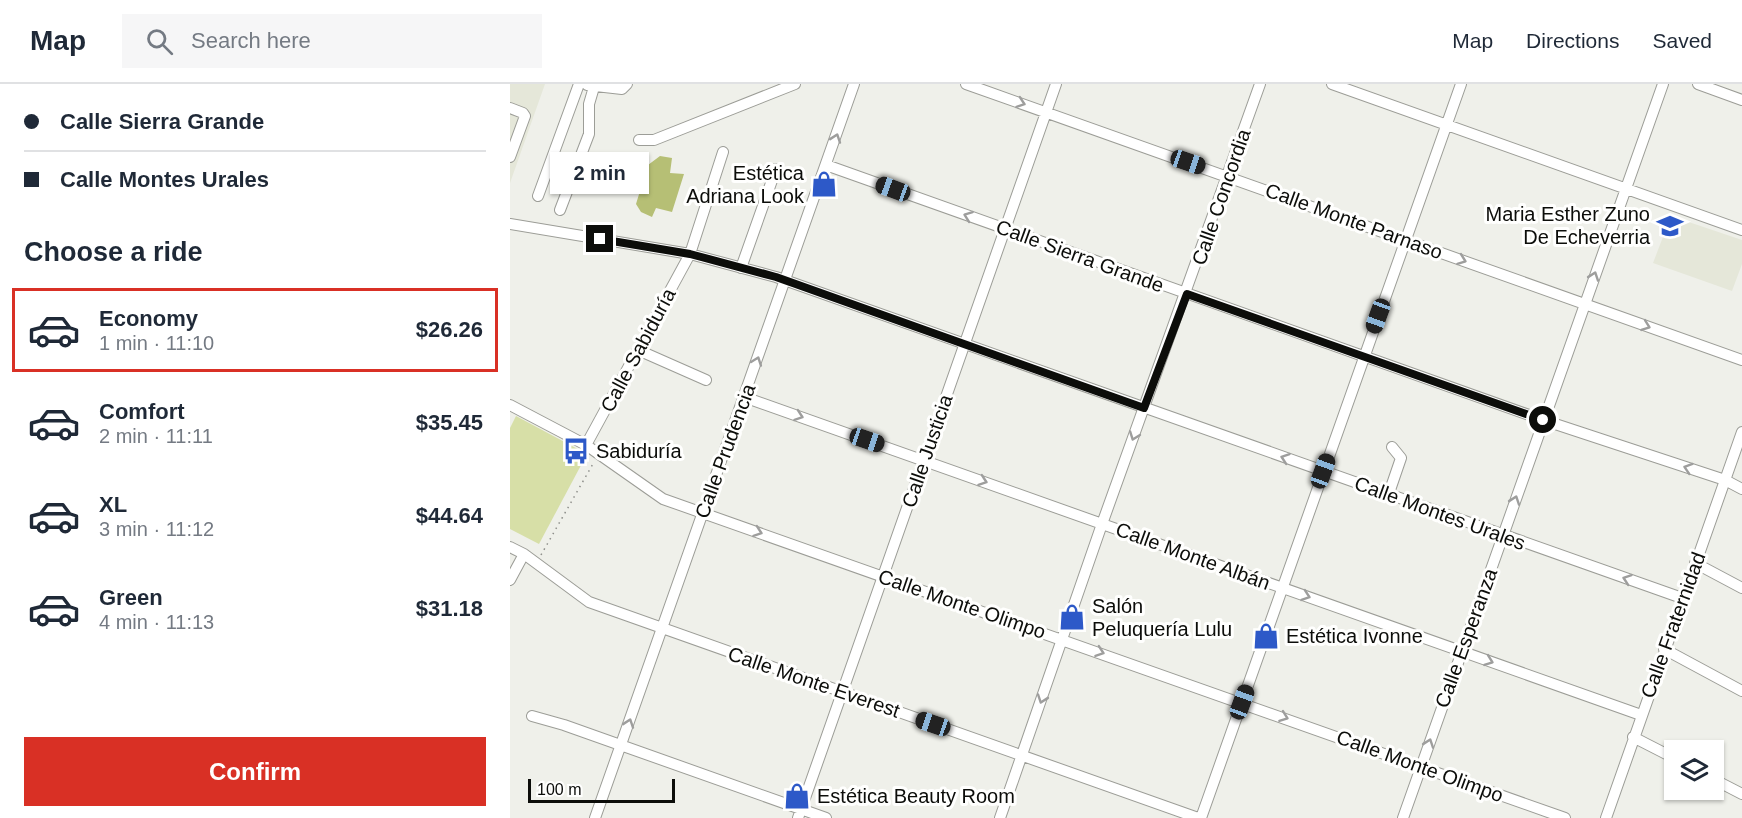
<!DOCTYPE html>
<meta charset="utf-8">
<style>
body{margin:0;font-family:Helvetica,sans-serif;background:#f6f6f7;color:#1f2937;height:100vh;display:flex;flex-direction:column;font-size:22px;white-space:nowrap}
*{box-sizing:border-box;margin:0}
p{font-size:20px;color:#747a83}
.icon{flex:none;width:33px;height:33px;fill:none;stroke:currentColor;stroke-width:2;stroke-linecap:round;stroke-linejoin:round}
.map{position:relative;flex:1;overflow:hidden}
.panel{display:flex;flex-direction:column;background:#fff;width:510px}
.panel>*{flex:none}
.hud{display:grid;align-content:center;height:132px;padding:0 24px;background:#fff}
.fabs{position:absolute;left:1154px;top:656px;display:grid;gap:12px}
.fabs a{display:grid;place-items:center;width:60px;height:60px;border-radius:0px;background:#fff;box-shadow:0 2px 4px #0004;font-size:30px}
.scale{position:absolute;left:18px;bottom:15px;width:147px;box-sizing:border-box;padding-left:6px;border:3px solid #0c0d0a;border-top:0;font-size:16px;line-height:21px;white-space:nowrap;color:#0c0d0a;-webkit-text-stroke:4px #fffffe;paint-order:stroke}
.end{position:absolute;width:27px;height:27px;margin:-14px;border:8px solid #0c0d0a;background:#fff;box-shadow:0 0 0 3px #fff}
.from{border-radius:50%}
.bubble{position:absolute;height:42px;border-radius:0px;background:#fff;box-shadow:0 2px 4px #0004;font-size:20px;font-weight:600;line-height:42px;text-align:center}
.car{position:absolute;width:18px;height:36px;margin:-18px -9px;border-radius:8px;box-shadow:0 0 4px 2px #0007;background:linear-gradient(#222 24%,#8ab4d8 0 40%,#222 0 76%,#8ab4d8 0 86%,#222 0)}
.hud b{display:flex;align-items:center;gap:21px;height:57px;font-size:22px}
.hud b+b{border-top:2px solid #e0e1e3}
.hud i{width:15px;height:15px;background:#1f2937}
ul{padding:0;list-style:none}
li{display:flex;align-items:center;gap:18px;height:84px;margin:0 12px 9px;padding:0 12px;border:3px solid transparent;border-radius:0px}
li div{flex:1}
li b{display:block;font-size:22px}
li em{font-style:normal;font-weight:600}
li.current{border-color:#d93025}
li>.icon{width:54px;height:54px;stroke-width:1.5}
h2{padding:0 24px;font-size:27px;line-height:72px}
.cta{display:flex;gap:12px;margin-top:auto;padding:12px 24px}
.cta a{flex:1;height:69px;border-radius:0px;background:#d93025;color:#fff;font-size:24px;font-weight:600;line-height:69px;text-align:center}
header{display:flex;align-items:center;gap:36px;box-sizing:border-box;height:84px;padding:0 30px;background:#fff;border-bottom:2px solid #e0e1e3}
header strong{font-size:28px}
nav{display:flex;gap:33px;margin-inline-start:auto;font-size:21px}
.search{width:420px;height:54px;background:#f6f6f7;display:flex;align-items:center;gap:15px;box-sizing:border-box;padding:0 21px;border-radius:0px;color:#747a83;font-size:22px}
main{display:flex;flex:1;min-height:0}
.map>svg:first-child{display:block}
.built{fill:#e5e7d9}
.green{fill:#d7dfa7}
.building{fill:#b6bf75}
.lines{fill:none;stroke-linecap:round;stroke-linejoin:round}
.minor-casing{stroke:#9c9d97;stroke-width:12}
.path{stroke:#8e8f8b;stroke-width:1.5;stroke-dasharray:1.5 4.5;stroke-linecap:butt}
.minor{stroke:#fff;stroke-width:10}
.oneway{stroke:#9e9e9d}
.route{stroke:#0c0d0a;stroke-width:8}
.labels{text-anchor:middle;stroke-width:6;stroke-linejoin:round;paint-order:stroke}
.poi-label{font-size:20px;fill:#0c0d0a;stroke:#fffffe;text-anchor:start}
.street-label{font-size:20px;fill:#0c0d0a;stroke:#fffffe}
</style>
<header>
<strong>Map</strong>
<div class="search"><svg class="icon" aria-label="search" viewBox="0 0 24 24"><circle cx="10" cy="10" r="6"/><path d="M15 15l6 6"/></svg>Search here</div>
<nav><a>Map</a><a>Directions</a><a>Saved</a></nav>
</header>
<main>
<section class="panel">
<div class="hud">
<b><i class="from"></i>Calle Sierra Grande</b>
<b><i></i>Calle Montes Urales</b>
</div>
<h2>Choose a ride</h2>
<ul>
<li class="current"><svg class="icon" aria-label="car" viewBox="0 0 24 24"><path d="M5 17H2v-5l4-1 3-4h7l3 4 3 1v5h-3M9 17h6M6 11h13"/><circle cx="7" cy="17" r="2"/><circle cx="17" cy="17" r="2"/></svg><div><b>Economy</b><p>1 min · 11:10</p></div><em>$26.26</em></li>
<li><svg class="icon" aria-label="car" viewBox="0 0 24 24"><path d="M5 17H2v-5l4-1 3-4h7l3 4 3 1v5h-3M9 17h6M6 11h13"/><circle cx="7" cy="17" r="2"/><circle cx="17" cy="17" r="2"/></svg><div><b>Comfort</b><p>2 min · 11:11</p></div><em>$35.45</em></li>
<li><svg class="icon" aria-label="car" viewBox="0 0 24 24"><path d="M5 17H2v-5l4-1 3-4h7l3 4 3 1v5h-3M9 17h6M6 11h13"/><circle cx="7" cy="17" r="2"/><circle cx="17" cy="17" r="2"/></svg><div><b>XL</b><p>3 min · 11:12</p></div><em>$44.64</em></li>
<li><svg class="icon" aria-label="car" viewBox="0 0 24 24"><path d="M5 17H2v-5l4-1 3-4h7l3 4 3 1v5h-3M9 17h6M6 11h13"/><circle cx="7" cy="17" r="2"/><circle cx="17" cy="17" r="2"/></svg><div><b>Green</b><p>4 min · 11:13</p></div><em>$31.18</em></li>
</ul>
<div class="cta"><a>Confirm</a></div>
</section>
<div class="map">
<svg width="1232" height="734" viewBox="0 0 1232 734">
<rect width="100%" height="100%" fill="#eff0ea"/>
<!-- built -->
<path class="built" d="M0 0H35L0 99Z
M1161 132 1232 156V180L1222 207 1143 179Z"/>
<!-- green -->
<path class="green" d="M6 332 77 370 29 460 0 445V344Z"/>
<!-- building -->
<path class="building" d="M150 72 162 74 160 89 174 90 162 128 146 124 142 133 131 128 126 120 138 81Z"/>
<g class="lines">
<!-- minor casing -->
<g class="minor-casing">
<path id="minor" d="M456 0 1232 276
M822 0 1232 146
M1188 0 1232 16
M77 1 112 5 117 0
M0 24 13 29 15 32 0 73
M129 56H144L285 0
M316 81 1033 336 1215 396 1232 405
M38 86 61 96
M28 112 69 0
M50 126 79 50V20L84 3
M0 140 180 170 266 193 1172 514
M231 184 266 85
M128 266 196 296
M234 313 1131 631
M0 321 76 361 153 415 1055 734
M76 361 180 170 213 68
M879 409 891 374 882 363
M0 463 14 470 79 518 688 734
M1185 479 1232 504
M0 496 14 470
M1154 565 1232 607
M22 632 54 641 316 734
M1123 653 1164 674
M1203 695 1232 710
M85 734 344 0
M288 734 546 0
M490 734 592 440 750 0
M691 734 951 0
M893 734 1153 0
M1096 734 1232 348"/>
</g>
<!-- path -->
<path class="path" d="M31 471 84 378"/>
<!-- minor -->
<use href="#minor" class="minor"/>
</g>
<!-- one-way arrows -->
<defs><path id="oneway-chevron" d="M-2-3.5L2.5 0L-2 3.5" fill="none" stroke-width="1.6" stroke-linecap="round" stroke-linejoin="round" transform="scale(1.5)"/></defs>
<g class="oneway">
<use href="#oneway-chevron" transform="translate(511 19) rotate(19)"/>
<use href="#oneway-chevron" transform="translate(326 54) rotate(-71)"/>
<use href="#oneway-chevron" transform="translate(458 132) rotate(-160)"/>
<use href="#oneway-chevron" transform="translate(952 176) rotate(20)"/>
<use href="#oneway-chevron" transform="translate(1084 192) rotate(-71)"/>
<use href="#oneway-chevron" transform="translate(1136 242) rotate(20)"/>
<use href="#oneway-chevron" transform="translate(247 277) rotate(-70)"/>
<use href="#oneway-chevron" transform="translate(289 332) rotate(19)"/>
<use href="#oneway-chevron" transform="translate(624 352) rotate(110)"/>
<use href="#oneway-chevron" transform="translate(775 374) rotate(-161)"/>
<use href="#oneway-chevron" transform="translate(1178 384) rotate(-162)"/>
<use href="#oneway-chevron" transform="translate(473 397) rotate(19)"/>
<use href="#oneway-chevron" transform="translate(1005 416) rotate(-71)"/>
<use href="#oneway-chevron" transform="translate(248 448) rotate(19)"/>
<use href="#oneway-chevron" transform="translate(1117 495) rotate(-161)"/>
<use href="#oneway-chevron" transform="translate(796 512) rotate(19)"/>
<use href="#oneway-chevron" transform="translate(590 568) rotate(19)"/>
<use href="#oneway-chevron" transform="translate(979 577) rotate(20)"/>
<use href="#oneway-chevron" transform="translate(532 615) rotate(109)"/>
<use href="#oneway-chevron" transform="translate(774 633) rotate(20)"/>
<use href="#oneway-chevron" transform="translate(119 639) rotate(-71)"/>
<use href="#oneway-chevron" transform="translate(919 659) rotate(-71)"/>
</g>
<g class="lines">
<!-- route -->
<path class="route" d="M90 155 180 170 266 193 634 324 677 210 1033 336"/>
</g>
<!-- icons -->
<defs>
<g id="shop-bare" transform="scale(2.07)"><path d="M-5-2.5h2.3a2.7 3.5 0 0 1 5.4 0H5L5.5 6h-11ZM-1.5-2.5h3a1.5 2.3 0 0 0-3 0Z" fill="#2d59c8" stroke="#fffffe" stroke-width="2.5" paint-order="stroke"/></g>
<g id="school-bare" transform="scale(2.07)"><path d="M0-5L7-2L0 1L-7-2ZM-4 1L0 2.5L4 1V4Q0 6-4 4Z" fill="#2d59c8" stroke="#fffffe" stroke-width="2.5" paint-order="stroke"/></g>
<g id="bus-bare" transform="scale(2.07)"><path d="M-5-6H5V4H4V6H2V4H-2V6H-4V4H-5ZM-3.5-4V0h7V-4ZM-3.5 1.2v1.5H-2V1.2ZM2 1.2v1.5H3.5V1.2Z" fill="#2d59c8" stroke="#fffffe" stroke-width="2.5" paint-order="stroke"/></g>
</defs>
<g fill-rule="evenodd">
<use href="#shop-bare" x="314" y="100"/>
<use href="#school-bare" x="1160" y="142"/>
<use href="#bus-bare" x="66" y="367"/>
<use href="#shop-bare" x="562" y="533"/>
<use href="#shop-bare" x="756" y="552"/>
<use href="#shop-bare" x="287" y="712"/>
</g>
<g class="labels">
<!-- poi labels -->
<g class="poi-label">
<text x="294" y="96" text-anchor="end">Estética<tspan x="294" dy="23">Adriana Look</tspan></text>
<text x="1140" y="137" text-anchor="end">Maria Esther Zuno<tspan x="1140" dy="23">De Echeverria</tspan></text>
<text x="86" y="374">Sabiduría</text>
<text x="582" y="529">Salón<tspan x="582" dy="23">Peluquería Lulu</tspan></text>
<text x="776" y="559">Estética Ivonne</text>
<text x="307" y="719">Estética Beauty Room</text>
</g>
<!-- street labels -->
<g class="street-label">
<text transform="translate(711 113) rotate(-71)" y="7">Calle Concordia</text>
<text transform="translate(844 137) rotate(20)" y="7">Calle Monte Parnaso</text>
<text transform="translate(570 172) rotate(20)" y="7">Calle Sierra Grande</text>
<text transform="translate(128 266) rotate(-62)" y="7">Calle Sabiduría</text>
<text transform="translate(215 367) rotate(-70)" y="7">Calle Prudencia</text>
<text transform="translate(417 367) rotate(-71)" y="7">Calle Justicia</text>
<text transform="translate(930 429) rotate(20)" y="7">Calle Montes Urales</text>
<text transform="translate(683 472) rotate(20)" y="7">Calle Monte Albán</text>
<text transform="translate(452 520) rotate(19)" y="7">Calle Monte Olimpo</text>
<text transform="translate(1163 541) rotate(-70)" y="7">Calle Fraternidad</text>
<text transform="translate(956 554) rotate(-70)" y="7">Calle Esperanza</text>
<text transform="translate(304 598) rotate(19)" y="7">Calle Monte Everest</text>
<text transform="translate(910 682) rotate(20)" y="7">Calle Monte Olimpo</text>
</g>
</g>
</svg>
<div class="fabs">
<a><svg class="icon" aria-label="layers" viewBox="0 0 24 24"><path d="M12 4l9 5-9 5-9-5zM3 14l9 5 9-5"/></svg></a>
</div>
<div class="scale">100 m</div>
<i class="end from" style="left:1033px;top:336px"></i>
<i class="end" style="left:90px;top:155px"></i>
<div class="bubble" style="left:40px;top:68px;width:99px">2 min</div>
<i class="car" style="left:678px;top:78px;rotate:109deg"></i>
<i class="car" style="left:383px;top:105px;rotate:290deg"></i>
<i class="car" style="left:868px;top:232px;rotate:200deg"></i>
<i class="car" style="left:357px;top:356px;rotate:109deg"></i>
<i class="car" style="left:813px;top:387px;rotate:20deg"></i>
<i class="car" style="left:732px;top:618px;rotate:20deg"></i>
<i class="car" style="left:423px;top:640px;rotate:289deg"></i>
</div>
</main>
